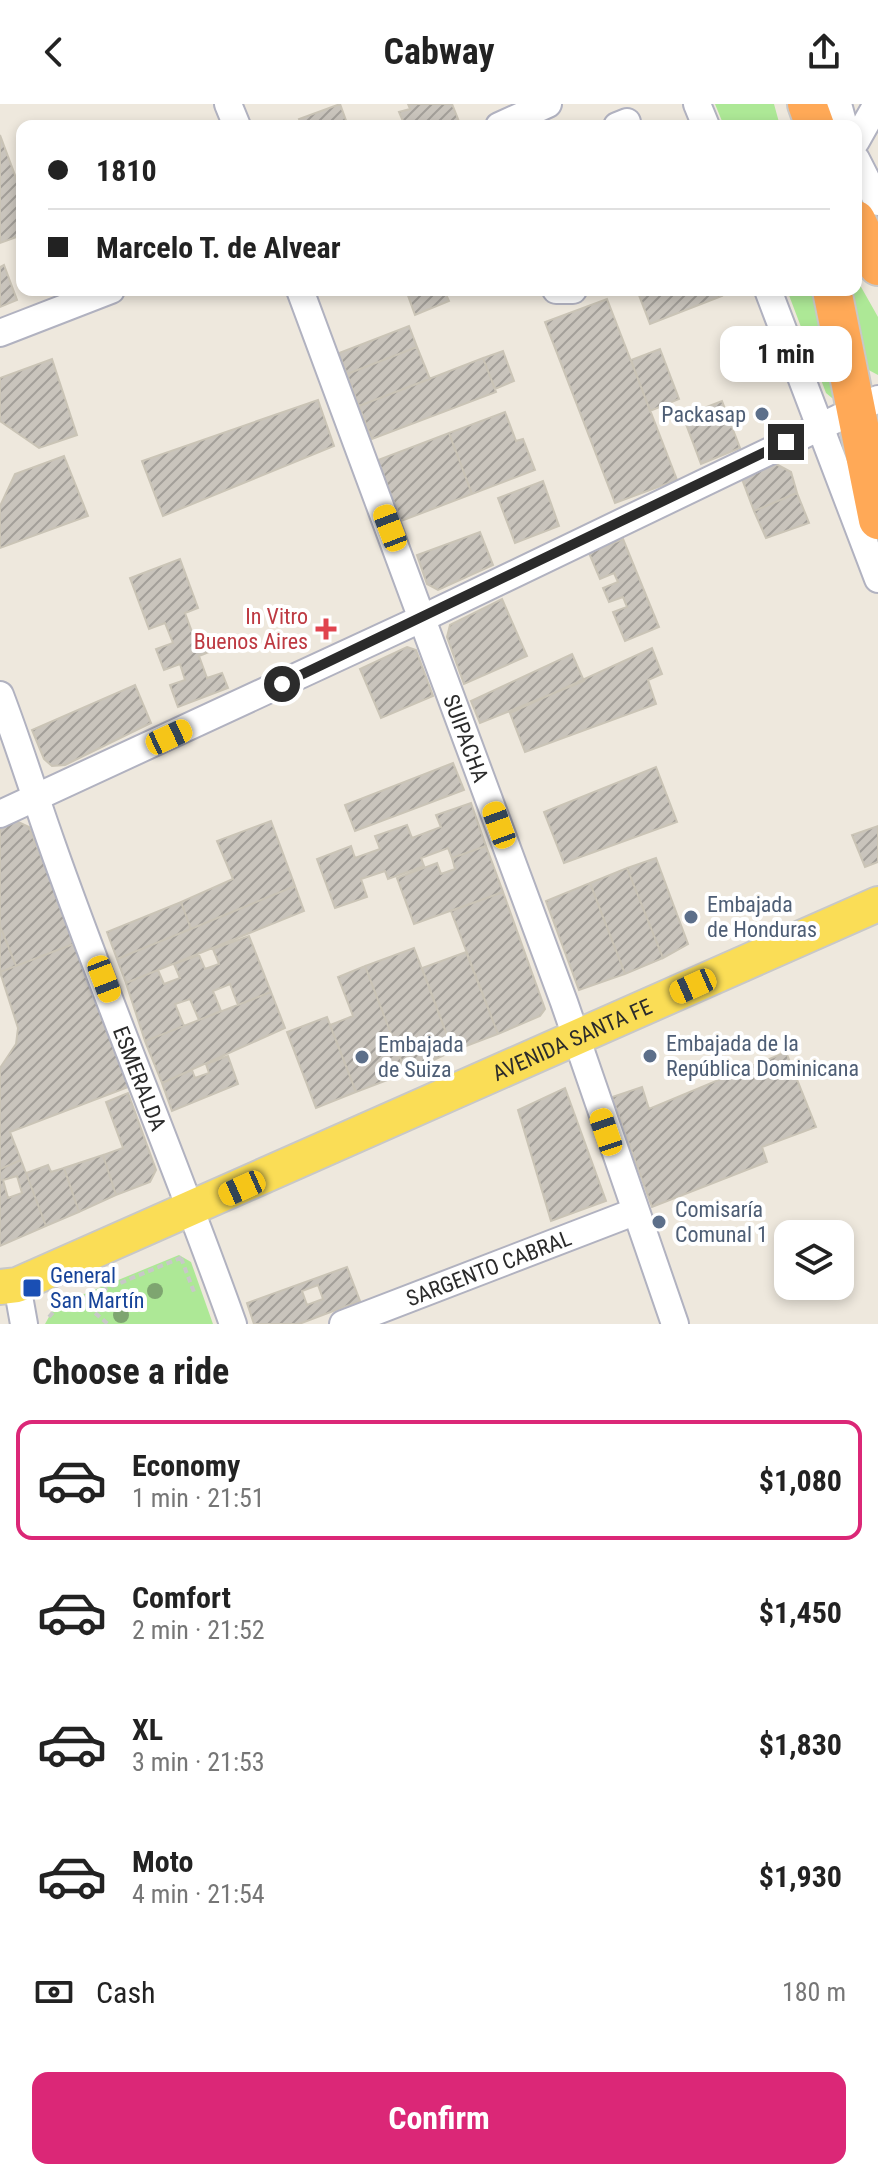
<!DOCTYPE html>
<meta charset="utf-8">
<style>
body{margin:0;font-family:"Roboto Condensed",sans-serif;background:#f2f2f2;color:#222;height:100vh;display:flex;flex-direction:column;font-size:30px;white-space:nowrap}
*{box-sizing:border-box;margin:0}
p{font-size:26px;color:#767676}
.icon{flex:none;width:44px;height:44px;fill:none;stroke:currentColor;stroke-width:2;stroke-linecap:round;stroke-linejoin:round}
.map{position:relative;height:1220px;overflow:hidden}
.sheet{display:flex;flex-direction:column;background:#fff;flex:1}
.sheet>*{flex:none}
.guide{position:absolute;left:16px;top:16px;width:846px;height:176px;border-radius:16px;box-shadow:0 4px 12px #0003;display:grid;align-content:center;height:176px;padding:0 32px;background:#fff}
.controls{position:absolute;left:774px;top:1116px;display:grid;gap:16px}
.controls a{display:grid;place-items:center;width:80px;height:80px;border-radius:16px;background:#fff;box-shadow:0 4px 12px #0003;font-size:40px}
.end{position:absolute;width:36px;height:36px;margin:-18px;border:10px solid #2b2b2b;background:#fff;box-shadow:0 0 0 4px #fff}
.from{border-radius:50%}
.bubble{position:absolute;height:56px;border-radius:16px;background:#fff;box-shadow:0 4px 12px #0003;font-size:26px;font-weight:700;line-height:56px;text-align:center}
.car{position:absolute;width:24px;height:48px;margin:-24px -12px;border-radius:10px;box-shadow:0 0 6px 2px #0007;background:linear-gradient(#f5c518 24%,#345 0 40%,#f5c518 0 76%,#345 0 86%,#f5c518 0)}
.guide b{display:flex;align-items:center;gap:28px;height:76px;font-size:30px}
.guide b+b{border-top:2px solid #e0e0e0}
.guide i{width:20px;height:20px;background:#222}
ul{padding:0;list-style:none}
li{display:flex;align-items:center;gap:24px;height:120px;margin:0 16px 12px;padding:0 16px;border:4px solid transparent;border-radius:16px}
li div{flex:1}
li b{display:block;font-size:30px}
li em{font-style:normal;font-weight:700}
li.on{border-color:#db2777}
li>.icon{width:72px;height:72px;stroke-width:1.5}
h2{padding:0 32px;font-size:36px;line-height:96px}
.pay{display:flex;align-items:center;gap:20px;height:88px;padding:0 32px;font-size:30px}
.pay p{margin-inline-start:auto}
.action{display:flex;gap:16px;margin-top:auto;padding:16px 32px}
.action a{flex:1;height:92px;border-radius:16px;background:#db2777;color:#fff;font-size:32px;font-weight:700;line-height:92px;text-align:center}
header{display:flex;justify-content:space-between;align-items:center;height:104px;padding:0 32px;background:#fff;font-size:36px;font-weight:700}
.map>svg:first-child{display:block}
.green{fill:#ade896}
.building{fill:url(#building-hatch);stroke:#cac4b6;stroke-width:2;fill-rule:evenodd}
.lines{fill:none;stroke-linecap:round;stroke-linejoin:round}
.minor-casing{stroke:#b1b2c0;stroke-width:30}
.major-casing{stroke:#c8c8c8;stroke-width:38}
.highway-casing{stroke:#c8c8c8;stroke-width:42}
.path{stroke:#c8c8c8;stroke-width:4;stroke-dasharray:6 4;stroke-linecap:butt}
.minor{stroke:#fff;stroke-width:26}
.major{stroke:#fadd56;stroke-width:34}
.highway{stroke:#ffa957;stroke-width:38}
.tree{fill:#7ea570}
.route{stroke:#2b2b2b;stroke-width:10}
.service-dot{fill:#5c6f8a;stroke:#fff;stroke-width:3}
.health-dot{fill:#e0444e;stroke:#fff;stroke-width:3}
.transit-dot{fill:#1a4fb4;stroke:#fff;stroke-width:3}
.labels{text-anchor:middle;stroke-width:8;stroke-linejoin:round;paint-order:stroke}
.service-label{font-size:22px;fill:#4e5e75;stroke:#fff;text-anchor:start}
.health-label{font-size:22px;fill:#be3a42;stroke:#fff;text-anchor:end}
.street-label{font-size:22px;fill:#2b2b2b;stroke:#fff}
.transit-label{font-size:22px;fill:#164399;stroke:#fff;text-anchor:start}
</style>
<header><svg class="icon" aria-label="back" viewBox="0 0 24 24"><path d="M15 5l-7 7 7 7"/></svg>Cabway<svg class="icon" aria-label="share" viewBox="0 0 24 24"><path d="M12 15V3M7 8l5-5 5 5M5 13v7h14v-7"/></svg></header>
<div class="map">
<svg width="878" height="1220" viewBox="0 0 878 1220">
<defs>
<pattern id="building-hatch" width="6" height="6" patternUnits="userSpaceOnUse" patternTransform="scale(2)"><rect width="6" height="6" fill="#c9c4bc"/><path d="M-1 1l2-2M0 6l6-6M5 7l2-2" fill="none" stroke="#a39f99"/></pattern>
</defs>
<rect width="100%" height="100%" fill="#eee8dd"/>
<!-- green -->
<path class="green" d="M715 0H774L780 22H724Z
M856 174 878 213V271L863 263 845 186H856Z
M787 186H819L839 291 832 294 826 289Z
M179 1151 191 1158 213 1220H45L55 1202Z"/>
<!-- building -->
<path class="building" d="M340 0 348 22H302L299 15Z
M408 0H452L460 20 405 22 399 8 410 5Z
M0 31 22 90V131L0 139Z
M4 161 17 196 0 203V163Z
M406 186H444L449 197 415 211Z
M637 186H720L722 192 650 220Z
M607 195 677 376 615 399 545 218Z
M409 222 417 243 347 270 339 249Z
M417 243 430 275 359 302 347 270Z
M660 245 679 295 650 307 631 256Z
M503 247 514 277 495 285 483 254Z
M483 254 496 288 372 335 359 302Z
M52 255 77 331 39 344 0 317V274Z
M318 296 334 342 163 412 142 357Z
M722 297 740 344 701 360 683 312Z
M505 308 516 337 523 335 535 366 472 390 449 329Z
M449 329 472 390 401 417 378 356Z
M64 352 88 412 0 444V402L15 370Z
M776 360 791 368 797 389 754 407 742 375Z
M543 377 559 422 515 439 498 394Z
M797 389 809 419 766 434 754 407Z
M480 428 493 461 438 486 427 480 417 451Z
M623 435 659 523 625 537 613 508 627 503 623 493 609 498 603 484 618 478 614 469 600 475 589 449Z
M180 455 198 504 185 509 195 536 208 531 214 546 199 552 207 574 222 569 228 584 178 603 170 581 185 576 180 560 164 566 156 545 173 539 165 519 149 525 130 474Z
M502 495 527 552 464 580 447 533 450 521Z
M407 543 416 546 433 592 381 614 360 565Z
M652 544 662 570 648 576 656 600 525 648 510 609Z
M572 550 584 577 480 619 471 597Z
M135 581 151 619 65 661 52 662 44 655 32 626Z
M453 659 464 686 355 727 345 701Z
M656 663 677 718 564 759 544 708Z
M471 699 486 742 452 754 448 744 421 754 424 762 388 775 385 767 361 775 367 793 335 804 317 755 351 742 355 754 380 745 375 732 407 721 412 734 441 723 436 711Z
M16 717 29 723 76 839 16 862 0 822V723Z
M271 717 295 782 191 825 181 798 233 775 217 737Z
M878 722V758L865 763 852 731Z
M486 742 503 788 414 820 397 774 437 759 441 770 455 765 452 754Z
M656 754 688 840 663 854 627 764Z
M627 764 663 854 625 870 590 779Z
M590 779 625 870 579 886 546 797Z
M295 782 304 807 126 879 117 855Z
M503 788 545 905 540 912 498 930 451 807Z
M181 798 191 825 117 855 107 828Z
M0 822 16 862 0 868Z
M249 832 271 888 238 901 230 880 213 887 221 907 199 916 190 895 175 900 184 922 145 937 126 879 158 866 164 880 180 874 174 860 199 851 205 865 219 860 213 845Z
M76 839 131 982 10 1028 21 1056 0 1065V964L16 940 18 924 0 868Z
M414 844 453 947 406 969 365 862Z
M466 848 498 930 453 947 422 864Z
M365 862 406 969 356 988 330 921 353 912 338 873Z
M271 888 285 924 162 979 145 937Z
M327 913 356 988 316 1004 287 928Z
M786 948 816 1023 762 1043 767 1058 652 1103 612 993 642 983 649 1005Z
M228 952 238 980 172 1007 162 979 192 966 195 974 209 969 206 960Z
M565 984 606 1097 551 1117 518 1006Z
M128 989 156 1066 150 1078 116 1091 103 1051 123 1044 106 998Z
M103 1051 116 1091 79 1108 64 1064Z
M21 1056 46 1122 0 1142V1065ZM17 1072 22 1089 8 1094 3 1076Z
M48 1061 51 1068 64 1064 79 1108 46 1122 26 1069Z
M347 1163 360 1197 299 1220H254L247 1199ZM318 1181 323 1195 307 1201 302 1187Z"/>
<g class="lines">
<!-- minor casing -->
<g class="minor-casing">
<g id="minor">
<path d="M228 0 237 22"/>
<path d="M697 0 706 22"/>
<path d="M838 0 844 22"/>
<path d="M499 22 548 0"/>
<path d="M617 22 627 18"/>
<path d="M856 37 877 0"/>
<path d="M856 55 878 98"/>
<path id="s1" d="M300 186 564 898 675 1220"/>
<path d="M556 186H573"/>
<path d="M768 186 878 475"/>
<path d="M0 229 111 186"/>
<path id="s2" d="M0 591C18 638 33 687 50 735 107 898 175 1057 233 1220"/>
<path d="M0 710 423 514 878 295"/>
<path d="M17 1181 24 1220"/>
<path id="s3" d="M343 1220 634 1108"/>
</g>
</g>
<!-- major casing -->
<g class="major-casing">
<g id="major">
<path id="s4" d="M0 1183 17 1181 878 800"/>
</g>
</g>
<!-- highway casing -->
<g class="highway-casing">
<path id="highway" d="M807 0 815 22
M856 116 878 162
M832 186 878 416"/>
</g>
<!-- path -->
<path class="path" d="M181 1154 194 1188
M80 1196 108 1220
M49 1213 55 1206 185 1152"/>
<!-- minor -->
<use href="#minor" class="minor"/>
<!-- major -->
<use href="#major" class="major"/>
<!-- highway -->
<use href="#highway" class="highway"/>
</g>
<!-- trees -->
<g class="tree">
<circle cx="155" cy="1187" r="8"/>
<circle cx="121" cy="1211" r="8"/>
</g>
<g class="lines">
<!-- route -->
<path class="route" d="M282 580 786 338"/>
</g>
<!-- markers -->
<g class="service-dot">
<circle cx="762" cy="310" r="8"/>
<circle cx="691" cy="813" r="8"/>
<circle cx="650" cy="952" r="8"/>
<circle cx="362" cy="953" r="8"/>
<circle cx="659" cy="1118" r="8"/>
</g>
<path class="health-dot" d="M322 513h8v8h8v8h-8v8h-8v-8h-8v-8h8z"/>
<rect class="transit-dot" x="22" y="1174" width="20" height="20" rx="4"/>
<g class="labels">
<!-- service labels -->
<g class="service-label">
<text x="746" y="318" text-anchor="end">Packasap</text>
<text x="707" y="808">Embajada<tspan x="707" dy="25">de Honduras</tspan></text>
<text x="666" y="947">Embajada de la<tspan x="666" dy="25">República Dominicana</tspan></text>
<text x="378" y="948">Embajada<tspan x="378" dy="25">de Suiza</tspan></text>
<text x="675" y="1113">Comisaría<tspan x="675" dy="25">Comunal 1</tspan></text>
</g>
<!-- health labels -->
<g class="health-label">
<text x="308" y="520">In Vitro<tspan x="308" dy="25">Buenos Aires</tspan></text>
</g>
<!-- street labels -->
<g class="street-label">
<text dy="8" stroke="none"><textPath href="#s1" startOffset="478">SUIPACHA</textPath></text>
<text dy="8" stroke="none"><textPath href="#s4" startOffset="624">AVENIDA SANTA FE</textPath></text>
<text dy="8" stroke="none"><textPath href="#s2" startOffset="408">ESMERALDA</textPath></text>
<text dy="8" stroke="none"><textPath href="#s3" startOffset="156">SARGENTO CABRAL</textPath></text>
</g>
<!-- transit labels -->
<g class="transit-label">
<text x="50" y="1179">General<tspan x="50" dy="25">San Martín</tspan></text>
</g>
</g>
</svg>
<div class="controls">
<a><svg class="icon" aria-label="layers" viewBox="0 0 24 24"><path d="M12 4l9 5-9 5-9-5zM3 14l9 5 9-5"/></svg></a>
</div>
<i class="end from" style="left:282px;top:580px"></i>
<i class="end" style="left:786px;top:338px"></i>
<div class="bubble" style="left:720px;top:222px;width:132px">1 min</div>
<i class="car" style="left:390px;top:424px;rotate:339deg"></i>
<i class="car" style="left:169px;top:633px;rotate:65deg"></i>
<i class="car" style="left:499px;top:721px;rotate:340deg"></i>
<i class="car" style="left:104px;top:875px;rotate:159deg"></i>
<i class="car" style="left:693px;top:882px;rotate:246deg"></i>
<i class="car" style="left:606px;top:1028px;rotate:341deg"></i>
<i class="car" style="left:242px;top:1084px;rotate:246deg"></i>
<div class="guide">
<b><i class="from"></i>1810</b>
<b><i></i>Marcelo T. de Alvear</b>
</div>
</div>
<section class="sheet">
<h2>Choose a ride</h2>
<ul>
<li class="on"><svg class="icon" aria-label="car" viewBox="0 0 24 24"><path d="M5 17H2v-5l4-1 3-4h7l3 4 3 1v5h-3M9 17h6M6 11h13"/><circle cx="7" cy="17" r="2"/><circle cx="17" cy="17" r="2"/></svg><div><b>Economy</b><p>1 min · 21:51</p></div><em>$1,080</em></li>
<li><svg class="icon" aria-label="car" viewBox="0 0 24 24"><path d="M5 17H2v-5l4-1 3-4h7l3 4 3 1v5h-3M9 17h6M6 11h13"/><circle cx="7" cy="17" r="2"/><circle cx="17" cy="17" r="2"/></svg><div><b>Comfort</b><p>2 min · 21:52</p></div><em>$1,450</em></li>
<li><svg class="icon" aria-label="car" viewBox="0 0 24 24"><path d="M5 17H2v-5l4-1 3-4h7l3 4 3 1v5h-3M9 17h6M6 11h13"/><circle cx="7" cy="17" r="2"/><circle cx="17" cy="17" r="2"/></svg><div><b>XL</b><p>3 min · 21:53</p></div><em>$1,830</em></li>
<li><svg class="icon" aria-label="car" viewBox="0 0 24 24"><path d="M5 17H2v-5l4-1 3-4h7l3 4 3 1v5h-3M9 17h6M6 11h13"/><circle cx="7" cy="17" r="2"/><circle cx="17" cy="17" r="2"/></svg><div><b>Moto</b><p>4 min · 21:54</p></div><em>$1,930</em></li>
</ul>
<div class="pay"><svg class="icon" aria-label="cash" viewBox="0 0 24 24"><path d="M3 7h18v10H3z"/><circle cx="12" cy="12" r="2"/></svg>Cash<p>180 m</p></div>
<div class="action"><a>Confirm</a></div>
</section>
